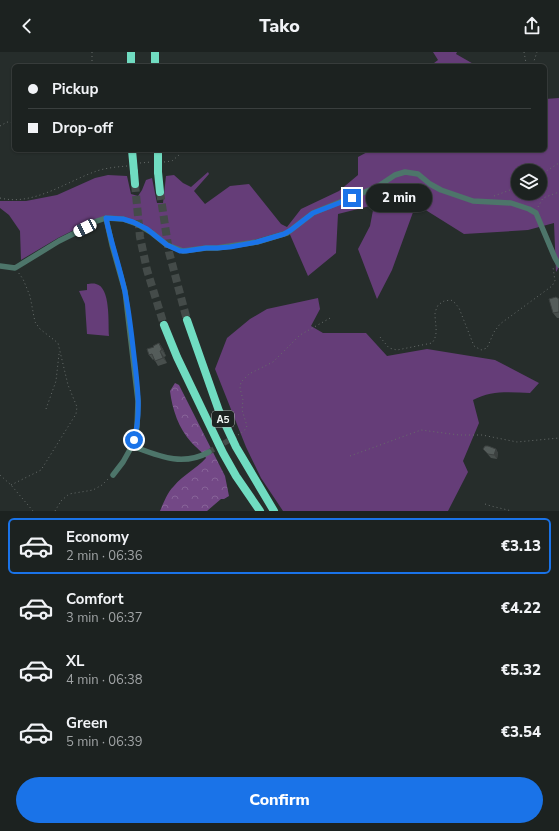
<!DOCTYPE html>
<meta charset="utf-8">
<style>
body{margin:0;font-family:"Nunito Sans",sans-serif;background:#292f2d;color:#f1f3f6;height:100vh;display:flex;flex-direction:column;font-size:15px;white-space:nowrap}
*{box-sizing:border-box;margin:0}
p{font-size:13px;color:#a0a4a5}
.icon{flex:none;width:22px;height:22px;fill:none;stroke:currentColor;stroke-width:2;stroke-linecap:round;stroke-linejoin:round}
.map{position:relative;height:459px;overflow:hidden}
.sheet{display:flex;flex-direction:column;background:#1c2220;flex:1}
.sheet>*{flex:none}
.guide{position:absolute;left:12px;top:12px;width:535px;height:88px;border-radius:6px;box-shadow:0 1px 3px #0004,0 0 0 1px #3a3f3e;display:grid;align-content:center;height:88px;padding:0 16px;background:#1c2220}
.controls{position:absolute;left:511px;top:112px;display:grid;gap:8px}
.controls a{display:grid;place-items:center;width:36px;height:36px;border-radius:50%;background:#1c2220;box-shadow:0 1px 3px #0004,0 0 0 1px #3a3f3e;font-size:20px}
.end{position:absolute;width:18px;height:18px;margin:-9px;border:5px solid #1a73e8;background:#fff;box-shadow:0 0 0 2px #fff}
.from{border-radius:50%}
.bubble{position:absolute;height:28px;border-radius:14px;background:#1c2220;box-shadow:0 1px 3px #0004,0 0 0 1px #3a3f3e;font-size:13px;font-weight:800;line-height:28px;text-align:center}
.car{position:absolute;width:12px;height:24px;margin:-12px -6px;border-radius:5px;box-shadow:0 0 3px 1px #0007;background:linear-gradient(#fff 24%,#345 0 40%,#fff 0 76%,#345 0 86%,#fff 0)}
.guide b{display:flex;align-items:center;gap:14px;height:38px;font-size:15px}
.guide b+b{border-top:1px solid #3a3f3e}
.guide i{width:10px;height:10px;background:#f1f3f6}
ul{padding:7px 0 0;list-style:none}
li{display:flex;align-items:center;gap:12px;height:56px;margin:0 8px 6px;padding:0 8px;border:2px solid transparent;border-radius:6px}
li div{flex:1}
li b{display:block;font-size:15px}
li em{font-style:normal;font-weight:800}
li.on{border-color:#1a73e8}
li>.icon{width:36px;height:36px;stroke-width:1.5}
.button{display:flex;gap:8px;margin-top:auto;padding:8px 16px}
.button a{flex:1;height:46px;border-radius:24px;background:#1a73e8;color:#fff;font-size:16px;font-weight:800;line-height:46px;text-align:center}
header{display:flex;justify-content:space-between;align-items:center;height:52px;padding:0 16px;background:#1c2220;font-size:18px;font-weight:800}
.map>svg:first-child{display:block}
.green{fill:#653d78;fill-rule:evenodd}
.forest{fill:url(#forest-crowns)}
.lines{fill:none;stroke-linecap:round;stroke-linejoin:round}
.minor-tunnel{stroke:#444b49;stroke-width:5.5;stroke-dasharray:5.5 3;stroke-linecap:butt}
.highway-tunnel{stroke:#444b49;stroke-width:8;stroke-dasharray:8 4;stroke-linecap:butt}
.path{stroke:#676d6b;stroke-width:1;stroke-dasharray:1 3;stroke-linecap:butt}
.minor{stroke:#4d756a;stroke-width:5.5}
.highway{stroke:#70dcc1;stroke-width:8}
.highway-bridge{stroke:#70dcc1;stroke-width:8}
.wall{fill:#484f4d}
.shaded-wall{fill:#3b403f}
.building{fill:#545c5a;stroke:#3b403f}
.route{stroke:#1a73e8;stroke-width:5}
.labels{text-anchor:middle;stroke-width:3;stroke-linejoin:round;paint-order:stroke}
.shield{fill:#1d2321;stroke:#b1b7b5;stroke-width:1}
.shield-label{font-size:10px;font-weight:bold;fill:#f1f6f4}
</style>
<header><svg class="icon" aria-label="back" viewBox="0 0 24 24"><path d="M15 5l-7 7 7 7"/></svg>Tako<svg class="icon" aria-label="share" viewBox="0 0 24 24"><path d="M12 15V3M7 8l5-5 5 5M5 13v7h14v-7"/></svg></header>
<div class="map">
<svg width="559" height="459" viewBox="0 0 559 459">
<defs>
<pattern id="forest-crowns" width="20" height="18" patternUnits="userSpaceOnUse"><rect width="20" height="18" fill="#734886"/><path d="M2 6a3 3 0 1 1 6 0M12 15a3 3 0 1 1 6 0" fill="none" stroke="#876398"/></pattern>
</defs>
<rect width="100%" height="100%" fill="#262d2b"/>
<!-- green -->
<path class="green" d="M433 0H457L456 2 477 14H430L438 8Z
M559 46V215L556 220 554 171 528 178 464 182 416 152 392 218 377 247 358 197 370 174 374 153 338 162 336 201 308 224 288 178 254 188 220 194 178 197 129 167 94 168 58 186 21 208 20 179 9 163 0 156V149H26L57 143 95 126 108 123 127 124 131 142 138 144 142 138 146 128 152 126 157 151H163L166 124 174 123 183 131 191 135 208 120 209 122 194 139 205 152 230 134 249 132 281 172 287 175 301 157 339 139 358 123V105L371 98H545V47ZM518 119H540V141H518Z
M87 232C89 232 93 231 96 232 111 235 108 272 109 284L87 282 85 252 79 239 87 238Z
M318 246 320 257 311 274 323 281H366L387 304 427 297 495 308 539 331 530 341C510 340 491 338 473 348L479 371 463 409 468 420 448 459H283L261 426 246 395 215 317 227 286 250 267 267 257Z"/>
<!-- forest -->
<path class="forest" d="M175 331 179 333 225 424 229 444 224 447H221L207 459H160C164 450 167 441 174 434 183 423 196 417 206 406 202 399 196 396 191 390 179 377 172 357 170 339Z"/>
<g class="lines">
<!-- minor-tunnel -->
<path class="minor-tunnel" d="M209 400 238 383"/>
<!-- highway-tunnel -->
<path class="highway-tunnel" d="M135 132 140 185 147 218 164 273
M160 140 169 200 187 268"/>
<!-- path -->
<path class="path" d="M92 0V14
M524 0 526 11 528 13 531 14 533 12 537 0
M0 74 7 70 14 71
M164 110 172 109 179 103
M140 111 151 110
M540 123 559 111
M494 144 518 135
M0 146C33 154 64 131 94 120 104 116 116 115 127 114
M538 155 543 146 559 140
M380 285 389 296 397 298 432 291C439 282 435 273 435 262 435 259 437 256 438 253L444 249 451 248 455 251 459 256 474 294 481 298 487 296 494 280 500 272 552 234 555 229 553 215
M46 357 56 329 59 302
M238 383 244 379 247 374 242 358 243 348 240 336 241 330 249 322 273 310 300 283 332 265
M350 404 421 378 459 383H482L517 390 559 386
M0 423 11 433 33 459
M11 433 41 418 76 362 77 355 68 333 58 291 40 277 35 270 30 244 23 227 18 220
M485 452 491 454 512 459
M55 459 61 449 69 442 93 438 102 433 109 426"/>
<!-- minor -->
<path class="minor" d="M106 166 112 193 125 239 138 349 137 375 132 394 123 410 113 423
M0 214 15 216 59 189 85 176 94 170 106 166 123 167 137 172 152 181 167 193 183 199 206 196H217L257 190 287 181 313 161 377 135 395 123 405 120 418 122 430 132 441 138 473 149 511 151 529 157 536 161 555 206 559 213
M132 394C159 404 182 415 209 400"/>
<!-- highway -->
<path class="highway" d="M131 0V14
M155 0V14
M134 120 135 132
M158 120 160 140
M187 268 219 359 236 395 274 459
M164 273 177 305 223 401 236 424 260 459"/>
<!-- highway-bridge -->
<path class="highway-bridge" d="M132 98 134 120
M158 98V120"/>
</g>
<!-- wall -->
<path class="wall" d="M559 247V266H557L553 261Z
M159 291 163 297 166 304 164 305 167 311 158 314 154 307 153 308 149 303 154 295Z
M483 397H496L498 401 497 407 491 406Z"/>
<!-- shaded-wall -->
<path class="shaded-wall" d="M159 291 163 297 166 304 162 298Z
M160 299 164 305 167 311 163 306Z
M496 397 498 401 497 407 494 403Z"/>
<!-- building -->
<path class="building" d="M556 245 559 247V260L553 261 549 247Z
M159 291 162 298 160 299 163 306 155 309 152 302 149 303 147 297 154 295 153 294Z
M485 394H488L496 397 494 403 488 402 483 397Z"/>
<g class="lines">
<!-- route -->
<path class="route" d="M134 388C141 362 138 338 135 312 132 288 130 264 125 240 120 215 111 191 106 166L123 167 133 170 147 177 167 193 180 199H186L206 196H217L230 195 257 190 284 182 291 178 313 161 352 146"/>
</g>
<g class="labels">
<!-- shield labels -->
<rect class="shield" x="212" y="359" width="22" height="16" rx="3"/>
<g class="shield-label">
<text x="223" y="371">Α5</text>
</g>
</g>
</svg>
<div class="controls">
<a><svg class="icon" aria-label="layers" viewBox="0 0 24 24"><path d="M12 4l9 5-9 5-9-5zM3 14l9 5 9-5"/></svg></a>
</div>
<i class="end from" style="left:134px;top:388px"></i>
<i class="end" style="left:352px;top:146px"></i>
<div class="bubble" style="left:366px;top:132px;width:66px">2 min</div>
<i class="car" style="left:85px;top:176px;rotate:243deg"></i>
<div class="guide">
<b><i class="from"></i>Pickup</b>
<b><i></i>Drop-off</b>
</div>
</div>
<section class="sheet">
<ul>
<li class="on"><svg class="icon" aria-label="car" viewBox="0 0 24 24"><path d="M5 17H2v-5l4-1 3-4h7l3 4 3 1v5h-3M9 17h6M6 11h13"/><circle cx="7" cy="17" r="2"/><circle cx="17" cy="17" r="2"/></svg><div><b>Economy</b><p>2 min · 06:36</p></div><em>€3.13</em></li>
<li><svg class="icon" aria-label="car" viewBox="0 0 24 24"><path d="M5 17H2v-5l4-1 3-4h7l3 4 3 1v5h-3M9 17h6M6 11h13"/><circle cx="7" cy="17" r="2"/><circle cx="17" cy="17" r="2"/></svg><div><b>Comfort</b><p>3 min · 06:37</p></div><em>€4.22</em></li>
<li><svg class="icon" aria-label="car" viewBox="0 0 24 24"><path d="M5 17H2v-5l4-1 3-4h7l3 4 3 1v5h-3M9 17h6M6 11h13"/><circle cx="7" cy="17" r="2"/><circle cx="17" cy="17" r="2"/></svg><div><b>XL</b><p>4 min · 06:38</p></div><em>€5.32</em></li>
<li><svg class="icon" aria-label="car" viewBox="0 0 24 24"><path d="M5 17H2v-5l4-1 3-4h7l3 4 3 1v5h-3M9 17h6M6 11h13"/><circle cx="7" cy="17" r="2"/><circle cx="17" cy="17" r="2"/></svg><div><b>Green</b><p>5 min · 06:39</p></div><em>€3.54</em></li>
</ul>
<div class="button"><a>Confirm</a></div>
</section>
